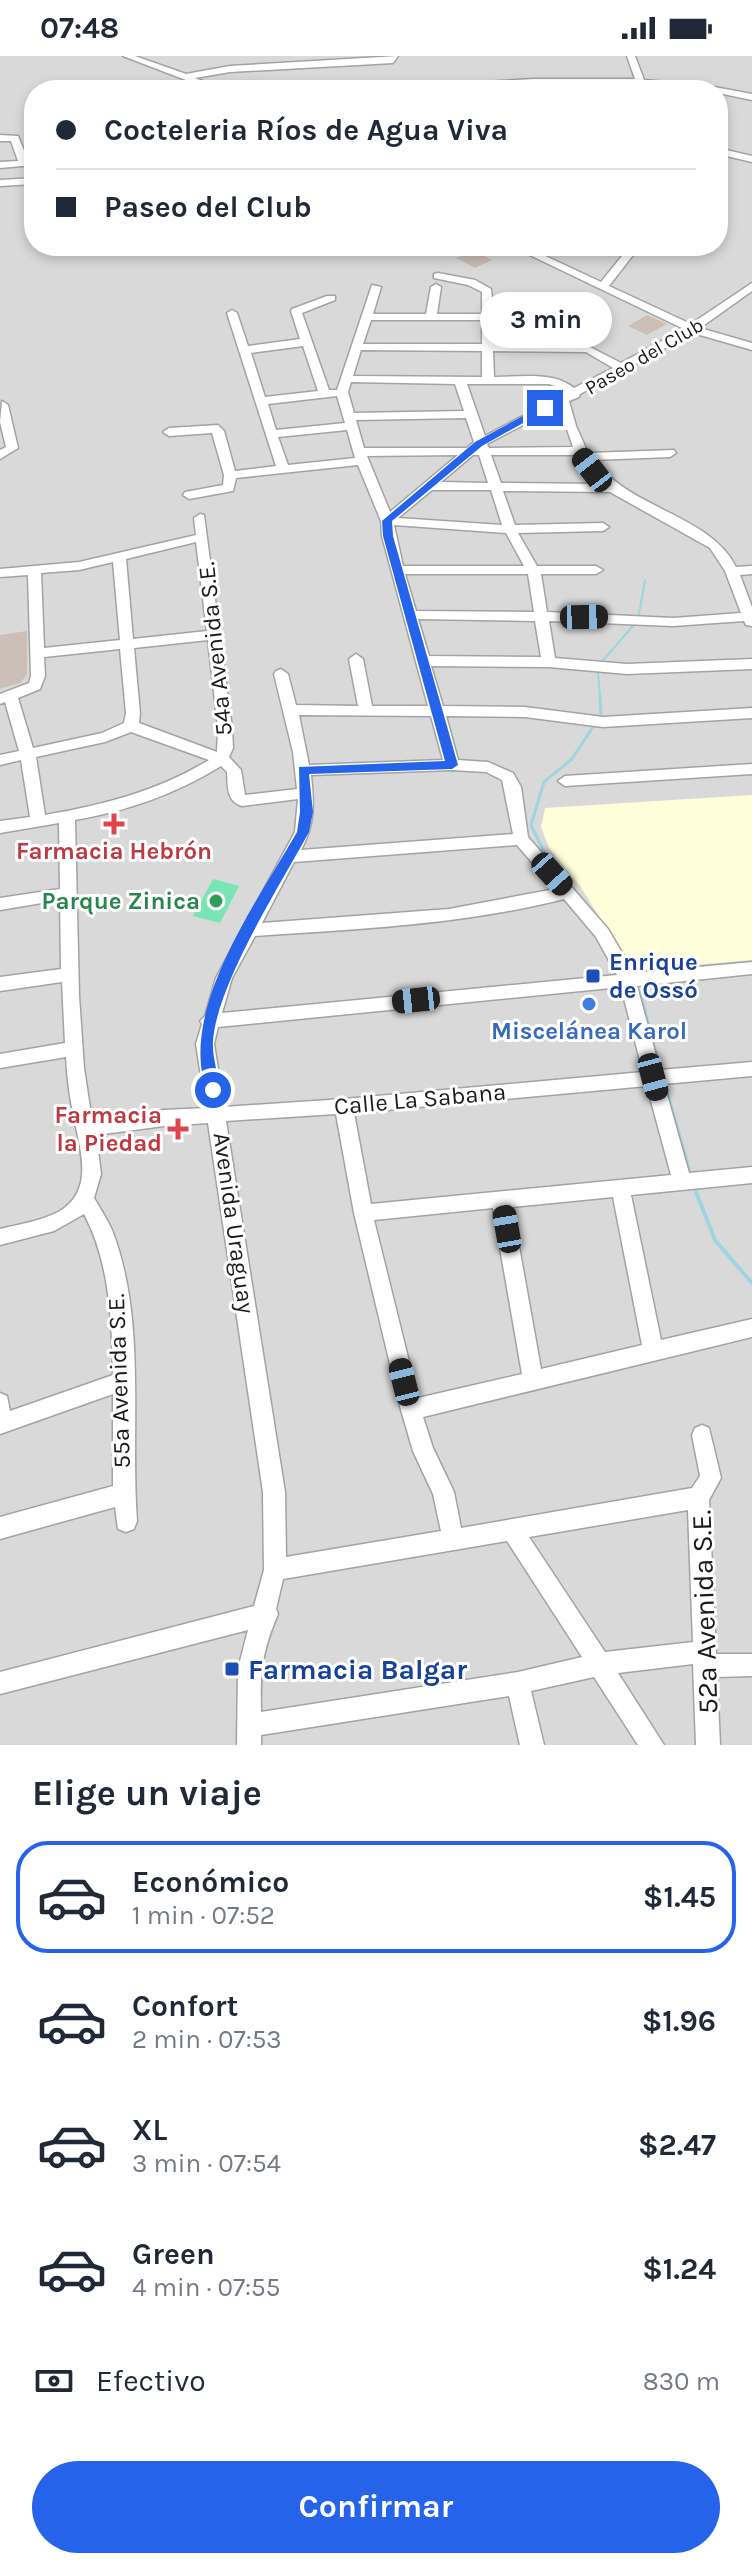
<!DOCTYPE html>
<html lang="es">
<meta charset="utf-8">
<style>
body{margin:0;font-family:Karla,sans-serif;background:#f2f2f3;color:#1f2937;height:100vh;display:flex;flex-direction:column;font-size:30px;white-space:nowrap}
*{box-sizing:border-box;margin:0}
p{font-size:26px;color:#747a83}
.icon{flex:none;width:44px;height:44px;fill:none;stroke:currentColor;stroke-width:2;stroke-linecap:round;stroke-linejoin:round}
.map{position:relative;height:1689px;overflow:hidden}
.side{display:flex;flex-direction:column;background:#fff;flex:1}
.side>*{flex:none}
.hud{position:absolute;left:24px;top:24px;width:704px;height:176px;border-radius:32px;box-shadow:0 4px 12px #0003;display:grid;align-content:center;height:176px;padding:0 32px;background:#fff}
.end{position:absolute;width:36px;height:36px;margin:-18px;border:10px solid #2563eb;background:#fff;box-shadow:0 0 0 4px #fff}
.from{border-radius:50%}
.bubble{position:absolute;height:56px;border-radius:28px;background:#fff;box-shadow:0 4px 12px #0003;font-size:26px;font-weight:700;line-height:56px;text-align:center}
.car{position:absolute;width:24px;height:48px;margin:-24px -12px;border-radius:10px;box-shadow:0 0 6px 2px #0007;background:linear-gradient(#222 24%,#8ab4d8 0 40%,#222 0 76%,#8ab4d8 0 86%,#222 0)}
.hud b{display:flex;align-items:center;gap:28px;height:76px;font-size:30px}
.hud b+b{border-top:2px solid #e0e1e3}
.hud i{width:20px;height:20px;background:#1f2937}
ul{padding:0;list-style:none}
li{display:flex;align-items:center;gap:24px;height:112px;margin:0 16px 12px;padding:0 16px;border:4px solid transparent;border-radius:32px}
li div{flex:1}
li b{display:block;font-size:30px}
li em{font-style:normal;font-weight:700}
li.on{border-color:#2563eb}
li>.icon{width:72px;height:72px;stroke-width:1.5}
h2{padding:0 32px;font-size:36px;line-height:96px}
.pay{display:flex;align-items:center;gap:20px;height:88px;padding:0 32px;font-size:30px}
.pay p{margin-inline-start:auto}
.primary-button{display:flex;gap:16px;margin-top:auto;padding:16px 32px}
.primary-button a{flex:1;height:92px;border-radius:48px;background:#2563eb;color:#fff;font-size:32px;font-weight:700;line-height:92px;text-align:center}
.status{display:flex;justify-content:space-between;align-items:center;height:56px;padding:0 40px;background:#fff;direction:ltr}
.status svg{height:22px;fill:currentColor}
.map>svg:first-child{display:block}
.residential{fill:#dad9d9;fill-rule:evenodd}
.education{fill:#fffdda}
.pitch{fill:#78e5b4}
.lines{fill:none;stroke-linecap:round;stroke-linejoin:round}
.stream-far2{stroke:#9dd5e0;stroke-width:2}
.stream-far1{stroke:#9dd5e0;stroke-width:3}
.stream{stroke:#9dd5e0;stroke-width:4}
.building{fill:#cbbfb7}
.minor-casing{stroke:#a3a3a3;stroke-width:3}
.minor{fill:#fff;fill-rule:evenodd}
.route{fill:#2563eb}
.health-dot{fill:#e0444e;stroke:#fff;stroke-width:3}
.leisure-dot{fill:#2e9e5b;stroke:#fff;stroke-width:3}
.transit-dot{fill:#1a4fb4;stroke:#fff;stroke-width:3}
.shop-dot{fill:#3f7fe0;stroke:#fff;stroke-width:3}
.labels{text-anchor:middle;stroke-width:6;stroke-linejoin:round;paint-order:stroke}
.far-street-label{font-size:20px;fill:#1c1c1c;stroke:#fff}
.street-label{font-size:24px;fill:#1c1c1c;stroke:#fff}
.health-label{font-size:24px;font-weight:bold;fill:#be3a42;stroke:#fff}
.leisure-label{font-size:24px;font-weight:bold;fill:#27864d;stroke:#fff;text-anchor:end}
.transit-label{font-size:24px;font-weight:bold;fill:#164399;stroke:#fff;text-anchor:start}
.shop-label{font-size:24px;font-weight:bold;fill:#366cbe;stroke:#fff}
.near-street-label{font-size:28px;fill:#1c1c1c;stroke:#fff}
.near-transit-label{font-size:28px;font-weight:bold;fill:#164399;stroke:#fff;text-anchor:start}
</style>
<div class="status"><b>07:48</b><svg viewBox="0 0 49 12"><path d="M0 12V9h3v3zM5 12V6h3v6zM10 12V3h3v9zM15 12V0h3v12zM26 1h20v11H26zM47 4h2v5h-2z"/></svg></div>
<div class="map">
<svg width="752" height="1689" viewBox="0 0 752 1689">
<rect width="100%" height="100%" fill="#efe9e1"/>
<!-- residential -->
<path class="residential" d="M0 0H752V1689H0ZM34 34H718V190H34Z"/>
<!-- education -->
<path class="education" d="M752 739V904L632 914 580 830 549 792 541 771 545 752Z"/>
<!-- pitch -->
<path class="pitch" d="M213 823 239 830 220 867 193 860Z"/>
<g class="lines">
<!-- stream-far2 -->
<path class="stream-far2" d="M599 609 638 564 645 524
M598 617 600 642"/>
<!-- stream-far1 -->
<path class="stream-far1" d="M600 640 601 659
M586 848 546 800 531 769 544 726 572 703 593 671
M640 935 659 1008
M665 1028 686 1102"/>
<!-- stream -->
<path class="stream" d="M685 1100 689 1114
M694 1131 715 1184 752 1227"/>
</g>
<!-- building -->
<path class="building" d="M442 190H464L492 204 475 212 456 202 462 200Z
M647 259 667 268 647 279 628 270Z
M27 575V619L20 627 0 633V579Z"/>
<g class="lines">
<!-- minor casing -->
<g class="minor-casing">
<path id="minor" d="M123 0H135L186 18 230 10 398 0 393 7 230 16 195 22 225 34H212Z
M627 0H635L644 24 709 30 752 38V44L718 37V34L578 27 397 34 402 31 533 23H635Z
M0 79 18 80 28 104 34 105V109L0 112V106L18 105 11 85H0Z
M718 92 752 100V106L718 98Z
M34 122V128L0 130V124Z
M511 190H524L601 226 630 190H640L609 230 691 268 752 227V235L700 272 752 287V294L693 277 580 338 579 341 569 345 576 370 588 397 674 394 676 397 670 401 593 404C634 455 710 459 736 511L752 510V518L740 519 752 551V570L746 569 744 565 673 570 549 565 555 602 627 608 752 603V613L627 618 549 611 431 610 443 650 525 651 603 661 752 652V662L603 671 525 661 446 660 458 704 488 706 513 717 521 731 528 781 608 873 634 917 752 906V918L637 930 660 1014 752 1006V1020L664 1028 689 1117 752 1111V1127L631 1139 661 1284 752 1263V1281L423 1361 433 1392 454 1436 461 1472 692 1432 700 1420 692 1379 695 1372 702 1369 709 1372 721 1422 709 1444 716 1598H752V1620L717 1621 720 1689H696L693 1608 618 1617 664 1689H638L594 1621 531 1635 544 1689H520L509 1640 261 1679V1689H237L238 1613 248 1574 0 1638V1616L254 1550 264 1514 263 1436 208 1067 164 1070 96 1079 101 1118 94 1142C100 1152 107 1163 112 1174 147 1264 130 1370 137 1465L134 1473 126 1476 118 1473 115 1451 0 1483V1461L113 1430V1338L0 1378V1337L7 1340 10 1355 113 1319C112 1265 110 1207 84 1158L54 1175 0 1189V1173C20 1168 42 1165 60 1155 96 1133 79 1090 73 1057 69 1038 67 1019 66 1001L0 1012V998L65 987 62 926 0 935V921L61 913 60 844 0 854V842L60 833 59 767 0 777V765L30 761 21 704 0 709V699L19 695 5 646 0 648V638L29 627 31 620 28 519 0 521V513L79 506 196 479 194 462 200 458 204 459 232 672 233 692 229 701 241 714 245 739 297 733 293 696 274 618 276 615 281 613 288 618 296 649 358 650 349 603 356 598 363 603 372 650H428L382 480 381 465 358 409 236 422 233 435 189 443 183 439 185 436 223 429 224 419 212 377 169 380 163 376 169 372 218 369 224 375 235 415 276 410 227 257 232 254 237 257 248 290 300 283 291 255 292 253 327 240H335V244L302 257 329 334H337L372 229 381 231 373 258H426L431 231 436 228 441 231 437 258H482V236L468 229 434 222V218L438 217 475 224 491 233 494 261 493 288 588 290 621 307 684 273ZM371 264H482V288H363ZM303 290 318 335 265 341 251 297ZM361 294 482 295V321L353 320ZM493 295 586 296 613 312 574 332C554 315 519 321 494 321ZM351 326 455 328 464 355 354 357 348 336ZM467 328H549L558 331 566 337 485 380ZM337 340 345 367 276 374 268 348ZM559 350 573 391 489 392 487 388ZM466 362 474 386 467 392H364L356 364ZM347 374 355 402 288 409 278 381ZM458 399 390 456 367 400ZM473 399H479L488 427 441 426ZM491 399H577L578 404 601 428 501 427ZM432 434H491L502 469 398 462ZM503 435 610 436 710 492 725 515 741 557 673 562 547 556 541 518H596L603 514 596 510H537L518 477 603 475 609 471 603 467 515 469ZM394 469 506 477 524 510H403ZM196 486 207 575 133 583 126 503ZM113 506 120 584 44 592 41 517 79 514ZM405 518H528L534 556 416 555ZM418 563 535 565 541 601 429 600ZM208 584 218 672 217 696 139 667 140 657 134 592ZM120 593 126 657 124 667 102 677 33 692 18 642 40 633 45 620 44 601ZM299 659 431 660 443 704 309 709ZM131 676 209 704C158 735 103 749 45 759L36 701 105 686ZM221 710 227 716C228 730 226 745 242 750L298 743 295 776 216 922 205 960 200 965 202 968 196 988 206 1052 164 1054 92 1065 84 1012 79 940 75 764C127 755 176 738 221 710ZM452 714 486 716 502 724 513 778 301 794C315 768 314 748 311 719ZM517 789 555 833 449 853 262 867 294 806ZM564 843 596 881 617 919 222 957 232 922 255 880C359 873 462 869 564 843ZM621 931 643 1016 344 1043 224 1051 214 988 218 971ZM647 1030 671 1119 371 1148 354 1057ZM336 1058 354 1157 401 1354 413 1395 433 1438 441 1475 286 1501 285 1436 226 1065ZM613 1141 642 1289 541 1313 512 1151ZM493 1152 522 1318 418 1342 374 1164ZM688 1454 693 1586 605 1596 529 1481ZM507 1485 582 1601 518 1616 261 1656C260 1614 262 1596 278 1558L276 1553 283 1523Z
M2 345 8 349 18 392 0 403V394L6 391 0 366Z
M752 708V718L565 730 558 725 565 720Z"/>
</g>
<!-- minor -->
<use href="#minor" class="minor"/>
</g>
<!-- route -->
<path class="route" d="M541 350 550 352 482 390 392 465 393 480 458 709 452 713 309 718 313 756 309 776C281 828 217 927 213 985 212 1000 218 1019 221 1034L213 1040 208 1038C175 957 258 845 297 776L300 756 299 711 445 705 383 480 382 465 475 386Z"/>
<!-- markers -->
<g class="health-dot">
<path d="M110 756h8v8h8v8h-8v8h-8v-8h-8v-8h8z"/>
<path d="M174 1061h8v8h8v8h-8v8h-8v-8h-8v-8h8z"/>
</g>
<circle class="leisure-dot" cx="216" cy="845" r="8"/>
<g class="transit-dot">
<rect x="585" y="912" width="16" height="16" rx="4"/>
<rect x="224" y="1605" width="16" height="16" rx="4"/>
</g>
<circle class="shop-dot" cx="589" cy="948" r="8"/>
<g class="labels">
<!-- far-street labels -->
<g class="far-street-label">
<text transform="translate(644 300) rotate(-30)" y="7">Paseo del Club</text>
</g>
<!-- street labels -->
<g class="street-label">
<text transform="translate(215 593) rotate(-96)" y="8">54a Avenida S.E.</text>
<text transform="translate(420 1043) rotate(-5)" y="8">Calle La Sabana</text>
<text transform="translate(234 1167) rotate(82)" y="8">Avenida Uraguay</text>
<text transform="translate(119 1325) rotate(-92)" y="8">55a Avenida S.E.</text>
</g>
<!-- health labels -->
<g class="health-label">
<text x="114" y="803">Farmacia Hebrón</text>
<text x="162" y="1067" text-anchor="end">Farmacia<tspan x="162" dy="28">la Piedad</tspan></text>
</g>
<!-- leisure labels -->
<g class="leisure-label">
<text x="200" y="853">Parque Zinica</text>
</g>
<!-- transit labels -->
<g class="transit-label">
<text x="609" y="914">Enrique<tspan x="609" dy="28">de Ossó</tspan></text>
</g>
<!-- shop labels -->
<g class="shop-label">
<text x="589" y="983">Miscelánea Karol</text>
</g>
<!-- near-street labels -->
<g class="near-street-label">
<text transform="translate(704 1556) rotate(-92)" y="10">52a Avenida S.E.</text>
</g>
<!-- near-transit labels -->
<g class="near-transit-label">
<text x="248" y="1623">Farmacia Balgar</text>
</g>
</g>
</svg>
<i class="end from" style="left:213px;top:1034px"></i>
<i class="end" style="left:545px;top:352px"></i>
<div class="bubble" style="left:480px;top:236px;width:132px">3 min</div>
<i class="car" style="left:592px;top:414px;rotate:322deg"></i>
<i class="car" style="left:584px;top:561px;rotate:89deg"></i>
<i class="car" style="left:552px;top:818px;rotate:138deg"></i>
<i class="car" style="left:416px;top:944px;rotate:264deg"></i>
<i class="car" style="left:653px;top:1021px;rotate:165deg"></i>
<i class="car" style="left:507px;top:1173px;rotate:350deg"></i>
<i class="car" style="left:404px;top:1326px;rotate:346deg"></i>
<div class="hud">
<b><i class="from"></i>Cocteleria Ríos de Agua Viva</b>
<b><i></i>Paseo del Club</b>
</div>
</div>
<section class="side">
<h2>Elige un viaje</h2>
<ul>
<li class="on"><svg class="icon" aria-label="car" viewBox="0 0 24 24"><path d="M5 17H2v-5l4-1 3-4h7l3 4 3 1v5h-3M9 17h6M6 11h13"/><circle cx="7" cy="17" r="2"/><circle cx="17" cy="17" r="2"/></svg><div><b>Económico</b><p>1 min · 07:52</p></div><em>$1.45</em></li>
<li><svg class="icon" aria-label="car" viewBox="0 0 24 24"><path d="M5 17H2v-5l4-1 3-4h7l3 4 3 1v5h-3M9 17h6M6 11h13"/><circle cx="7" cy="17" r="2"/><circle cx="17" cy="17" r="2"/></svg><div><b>Confort</b><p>2 min · 07:53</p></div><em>$1.96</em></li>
<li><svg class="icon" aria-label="car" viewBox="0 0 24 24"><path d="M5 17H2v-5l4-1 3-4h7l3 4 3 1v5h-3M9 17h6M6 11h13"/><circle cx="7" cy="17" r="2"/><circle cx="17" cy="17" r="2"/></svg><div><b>XL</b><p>3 min · 07:54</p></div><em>$2.47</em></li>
<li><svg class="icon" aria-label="car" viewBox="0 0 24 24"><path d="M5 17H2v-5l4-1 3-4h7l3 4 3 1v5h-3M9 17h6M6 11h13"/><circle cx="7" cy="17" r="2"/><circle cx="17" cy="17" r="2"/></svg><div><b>Green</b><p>4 min · 07:55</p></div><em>$1.24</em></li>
</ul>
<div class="pay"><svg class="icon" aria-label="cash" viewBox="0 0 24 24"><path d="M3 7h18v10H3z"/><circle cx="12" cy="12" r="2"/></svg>Efectivo<p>830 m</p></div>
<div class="primary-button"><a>Confirmar</a></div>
</section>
